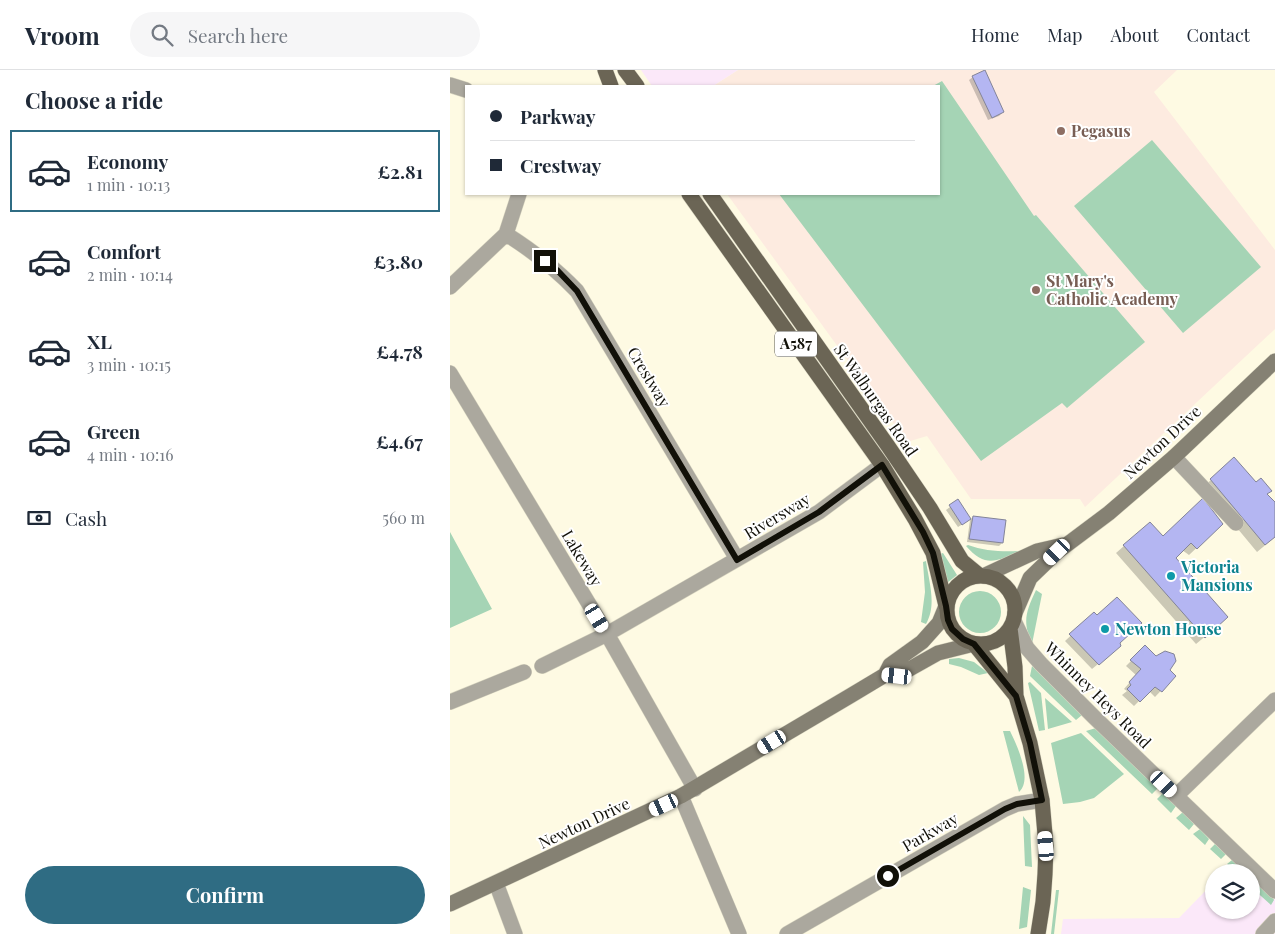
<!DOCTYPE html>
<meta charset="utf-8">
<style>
body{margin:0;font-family:"Playfair Display",serif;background:#f6f6f7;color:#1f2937;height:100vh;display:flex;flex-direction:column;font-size:19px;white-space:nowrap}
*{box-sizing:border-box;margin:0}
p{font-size:16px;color:#747a83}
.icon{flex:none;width:28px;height:28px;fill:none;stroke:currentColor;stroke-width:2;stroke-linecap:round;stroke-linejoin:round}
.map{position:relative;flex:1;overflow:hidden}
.side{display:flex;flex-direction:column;background:#fff;width:450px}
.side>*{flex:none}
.hud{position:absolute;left:15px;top:15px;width:475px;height:110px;border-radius:0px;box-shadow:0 1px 4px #0004;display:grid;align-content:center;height:110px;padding:0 25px;background:#fff}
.buttons{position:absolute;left:755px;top:794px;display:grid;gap:10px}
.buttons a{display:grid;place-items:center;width:55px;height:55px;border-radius:50%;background:#fff;box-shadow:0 1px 4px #0004;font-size:25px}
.end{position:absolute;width:22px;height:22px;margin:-11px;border:6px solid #111008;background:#fff;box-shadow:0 0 0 2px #fff}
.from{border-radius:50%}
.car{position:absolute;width:15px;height:30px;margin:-15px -8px;border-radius:6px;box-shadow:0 0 4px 1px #0007;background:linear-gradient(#fff 24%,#345 0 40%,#fff 0 76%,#345 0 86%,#fff 0)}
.hud b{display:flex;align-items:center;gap:18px;height:48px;font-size:19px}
.hud b+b{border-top:1px solid #e0e1e3}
.hud i{width:12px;height:12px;background:#1f2937}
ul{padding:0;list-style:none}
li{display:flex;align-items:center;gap:15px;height:82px;margin:0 10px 8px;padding:0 15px;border:2px solid transparent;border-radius:0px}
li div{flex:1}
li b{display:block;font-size:19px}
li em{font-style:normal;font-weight:700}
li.current{border-color:#2f6c83}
li>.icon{width:45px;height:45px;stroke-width:1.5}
h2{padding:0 25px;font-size:22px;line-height:60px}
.pay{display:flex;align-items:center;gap:12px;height:55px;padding:0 25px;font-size:19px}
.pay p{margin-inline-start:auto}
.primary-button{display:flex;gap:10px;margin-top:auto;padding:10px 25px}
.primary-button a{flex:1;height:58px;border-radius:30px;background:#2f6c83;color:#fff;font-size:20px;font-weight:700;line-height:58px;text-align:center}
header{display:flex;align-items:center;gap:30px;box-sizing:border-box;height:70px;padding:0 25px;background:#fff;border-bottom:1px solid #e0e1e3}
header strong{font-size:24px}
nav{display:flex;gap:28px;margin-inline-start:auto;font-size:18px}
.search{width:350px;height:45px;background:#f6f6f7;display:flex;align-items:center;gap:12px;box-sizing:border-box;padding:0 18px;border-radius:28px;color:#747a83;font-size:19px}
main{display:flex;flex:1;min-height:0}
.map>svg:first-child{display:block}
.education{fill:#fdebe0}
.medical{fill:#fbe8f9}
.green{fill:#a5d4b5}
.shadow{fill:#0003}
.building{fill:#b4b6f2;stroke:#838498}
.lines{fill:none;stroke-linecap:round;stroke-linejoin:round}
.minor-casing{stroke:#d8d5c0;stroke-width:16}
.tertiary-casing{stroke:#d8d5c0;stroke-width:16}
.secondary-casing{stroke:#d8d5c0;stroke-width:16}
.primary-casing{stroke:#d8d5c0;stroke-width:16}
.minor{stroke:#aba89e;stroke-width:15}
.tertiary{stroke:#aba89e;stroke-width:15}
.secondary{stroke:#858173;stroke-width:15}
.primary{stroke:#6b6555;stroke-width:15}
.route{stroke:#111008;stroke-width:6}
.education-dot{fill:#8d6e63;stroke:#fff;stroke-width:2}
.culture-dot{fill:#0f9aa8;stroke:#fff;stroke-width:2}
.labels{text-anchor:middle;stroke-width:4;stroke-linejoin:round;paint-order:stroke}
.shield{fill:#fff;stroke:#585852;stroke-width:1}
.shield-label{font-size:15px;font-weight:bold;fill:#111008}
.education-label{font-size:16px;font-weight:bold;fill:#785e54;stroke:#fff;text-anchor:start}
.street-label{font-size:16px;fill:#111008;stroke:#fff}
.culture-label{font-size:16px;font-weight:bold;fill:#0d838f;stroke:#fff;text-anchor:start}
</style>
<header>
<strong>Vroom</strong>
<div class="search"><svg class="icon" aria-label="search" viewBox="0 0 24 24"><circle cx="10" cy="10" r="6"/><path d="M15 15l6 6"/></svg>Search here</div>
<nav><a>Home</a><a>Map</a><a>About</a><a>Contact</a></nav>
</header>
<main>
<section class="side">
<h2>Choose a ride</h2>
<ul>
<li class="current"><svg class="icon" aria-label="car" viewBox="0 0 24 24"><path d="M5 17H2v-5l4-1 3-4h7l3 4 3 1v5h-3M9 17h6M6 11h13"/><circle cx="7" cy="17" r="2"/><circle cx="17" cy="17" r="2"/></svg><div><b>Economy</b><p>1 min · 10:13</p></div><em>£2.81</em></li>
<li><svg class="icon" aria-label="car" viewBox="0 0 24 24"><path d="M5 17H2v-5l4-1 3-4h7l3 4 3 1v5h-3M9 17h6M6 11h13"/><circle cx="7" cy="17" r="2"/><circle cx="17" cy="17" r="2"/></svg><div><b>Comfort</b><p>2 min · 10:14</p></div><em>£3.80</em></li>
<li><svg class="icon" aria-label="car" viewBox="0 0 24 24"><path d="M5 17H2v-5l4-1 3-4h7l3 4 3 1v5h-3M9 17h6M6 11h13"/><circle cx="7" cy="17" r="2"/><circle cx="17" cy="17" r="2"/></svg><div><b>XL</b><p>3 min · 10:15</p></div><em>£4.78</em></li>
<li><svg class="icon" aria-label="car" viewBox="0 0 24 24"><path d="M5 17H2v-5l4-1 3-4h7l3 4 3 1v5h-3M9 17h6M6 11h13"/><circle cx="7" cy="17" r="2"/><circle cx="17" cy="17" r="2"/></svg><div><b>Green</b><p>4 min · 10:16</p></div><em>£4.67</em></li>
</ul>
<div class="pay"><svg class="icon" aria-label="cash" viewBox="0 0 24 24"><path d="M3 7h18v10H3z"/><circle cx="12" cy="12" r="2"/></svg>Cash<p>560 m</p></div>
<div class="primary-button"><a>Confirm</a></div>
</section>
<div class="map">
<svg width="825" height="864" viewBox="0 0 825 864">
<rect width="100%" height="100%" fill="#fefae3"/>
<!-- education -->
<path class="education" d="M288 0H727L704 22 825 180V259L635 437 630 429H521L477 366 457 372 277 124H489V16H263Z"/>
<!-- medical -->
<path class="medical" d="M191 0H288L263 16H202Z
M788 786 825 821V864H611L613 849 729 848 764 812V840H801V802H772Z"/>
<!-- green -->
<path class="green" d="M492 11 584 146 586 145 695 272 617 338 612 333 531 391 329 124H489V16H483Z
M702 70 811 197 733 263 624 136Z
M0 462 42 539 0 558Z
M518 475C534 481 552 482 570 481L571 483C546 490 536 499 516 476Z
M493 483 507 505 497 513 490 484Z
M476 491C479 512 487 535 476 554L471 552 475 522 473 492Z
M586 520 592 524 582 574C572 551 576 542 586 520Z
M509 542a21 21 0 1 1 42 0a21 21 0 1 1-42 0Z
M509 588 524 592 538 603 529 605 511 597 499 594V589Z
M582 596 632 645 626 650 580 606Z
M580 612 591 623 595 660 589 661 578 613Z
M595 628 622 652 598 659Z
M646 658 708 718 702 724 636 661Z
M553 661H560C567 675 583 710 569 722Z
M631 663 674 704 644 728 630 732 613 734 601 673Z
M713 723 726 736 721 743 707 729Z
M733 742 744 754 739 760 726 748Z
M573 746 580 755 582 797 575 796Z
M750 759 759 769 755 775 743 764Z
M765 774 776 784 771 789 760 779Z
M782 790 796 802H786L777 794Z
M801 808 822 826 824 830 821 835 801 817Z
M573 817 581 820 577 857 569 859Z
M606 820H609L604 864H601Z"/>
<!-- shadow -->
<path class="shadow" d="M523 7 553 42 549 46 538 50 519 10Z
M761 410 805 414 825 434V467L807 482 753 417Z
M508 431 516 452 508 457 496 440Z
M523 447 552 473 549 476 517 472 520 450Z
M700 453 713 468 772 454 739 485 732 480 724 488 769 555 746 574 666 483Z
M644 544 668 573 664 581 642 599 615 571Z
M695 577 725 606 705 627 699 621 684 636 672 625 677 621 674 619 686 605 676 596Z"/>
<!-- building -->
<path class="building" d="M535 0 554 42 542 48 522 6Z
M784 387 806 412 811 408 822 421 817 424 825 432V467L815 475 760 409Z
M753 428 773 454 747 479 741 473 726 488 778 547 755 568 673 475 700 452 713 466Z
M508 429 521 449 512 455 499 435Z
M523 446 556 450 553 473 519 469Z
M667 527 692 553 670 573 671 576 649 595 619 564 644 542 647 545Z
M695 575 706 586 715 581 724 584 726 591 720 600 726 606 712 622 705 617 690 632 677 619 681 615 679 612 691 599 680 590Z"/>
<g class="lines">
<!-- minor casing -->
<g class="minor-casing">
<path id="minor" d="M56 164C83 181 105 198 127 221L287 489
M0 217 56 164 69 124
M0 303 157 564 245 719
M724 387 786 453
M564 551 577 578 591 594 644 647 825 821
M92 596 157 564 369 442 432 395
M0 632 74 602
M231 726 289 864
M726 726 825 630
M46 813 65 864
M337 864 555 739 567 734 592 730
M813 864 825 851"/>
</g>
<!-- tertiary casing -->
<g class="tertiary-casing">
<path id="tertiary" d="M0 15 16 20"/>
</g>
<!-- secondary casing -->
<g class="secondary-casing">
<path id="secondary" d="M533 506 587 481 613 475
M565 543 580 508 607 482 659 443 724 387 825 291
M435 605 447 606 488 583 524 574
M0 834 231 726 400 626 435 605 440 595 472 572 489 553 496 536"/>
</g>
<!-- primary casing -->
<g class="primary-casing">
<path id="primary" d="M155 0 161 16
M175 0 187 16
M239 124 432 395 465 449 483 483 496 536
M260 124 438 376 480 438 512 491 529 505
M497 540a34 34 0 1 1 68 0a34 34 0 1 1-68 0Z
M560 558 565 597 566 626 580 673 592 730 596 776 595 804 593 832 588 864
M524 574 566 626"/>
</g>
<!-- minor -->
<use href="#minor" class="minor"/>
<!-- tertiary -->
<use href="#tertiary" class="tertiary"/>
<!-- secondary -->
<use href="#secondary" class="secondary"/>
<!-- primary -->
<use href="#primary" class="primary"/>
</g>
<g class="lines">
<!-- route -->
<path class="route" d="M95 191 108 201 127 221 287 490 369 442 432 395 473 462 483 483 496 536 498 550 502 559 513 569 524 574 566 626 580 673 592 730 567 734 555 739 438 806"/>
</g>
<!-- markers -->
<g class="education-dot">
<circle cx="611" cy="61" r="5"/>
<circle cx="586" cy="220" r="5"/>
</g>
<g class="culture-dot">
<circle cx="721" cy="506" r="5"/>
<circle cx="655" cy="559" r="5"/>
</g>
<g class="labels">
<!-- shield labels -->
<rect class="shield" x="325" y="261.5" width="42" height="25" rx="4"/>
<g class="shield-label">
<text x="346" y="279">A587</text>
</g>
<!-- education labels -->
<g class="education-label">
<text x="621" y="67">Pegasus</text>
<text x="596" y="217">St Mary's<tspan x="596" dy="18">Catholic Academy</tspan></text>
</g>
<!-- street labels -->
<g class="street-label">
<text transform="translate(199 307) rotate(59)" y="6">Crestway</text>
<text transform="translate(426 330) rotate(55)" y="6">St Walburgas Road</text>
<text transform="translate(712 372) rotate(-43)" y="6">Newton Drive</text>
<text transform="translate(327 446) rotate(-31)" y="6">Riversway</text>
<text transform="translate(132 488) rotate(59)" y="6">Lakeway</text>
<text transform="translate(648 625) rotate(45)" y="6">Whinney Heys Road</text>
<text transform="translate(134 753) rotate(-25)" y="6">Newton Drive</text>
<text transform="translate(480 762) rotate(-30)" y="6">Parkway</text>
</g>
<!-- culture labels -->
<g class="culture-label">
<text x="731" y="503">Victoria<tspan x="731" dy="18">Mansions</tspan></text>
<text x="665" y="565">Newton House</text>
</g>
</g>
</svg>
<div class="buttons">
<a><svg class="icon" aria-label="layers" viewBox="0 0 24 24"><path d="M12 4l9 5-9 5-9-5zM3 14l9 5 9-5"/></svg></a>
</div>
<i class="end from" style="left:438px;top:806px"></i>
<i class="end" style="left:95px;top:191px"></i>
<i class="car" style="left:607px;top:482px;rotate:226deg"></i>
<i class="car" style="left:147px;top:548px;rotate:149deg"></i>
<i class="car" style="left:447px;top:606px;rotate:276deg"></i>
<i class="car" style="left:322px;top:672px;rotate:239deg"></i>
<i class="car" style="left:714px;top:714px;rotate:134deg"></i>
<i class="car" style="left:214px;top:735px;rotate:245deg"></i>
<i class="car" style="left:596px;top:776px;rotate:355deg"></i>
<div class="hud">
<b><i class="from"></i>Parkway</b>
<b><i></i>Crestway</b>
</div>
</div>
</main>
